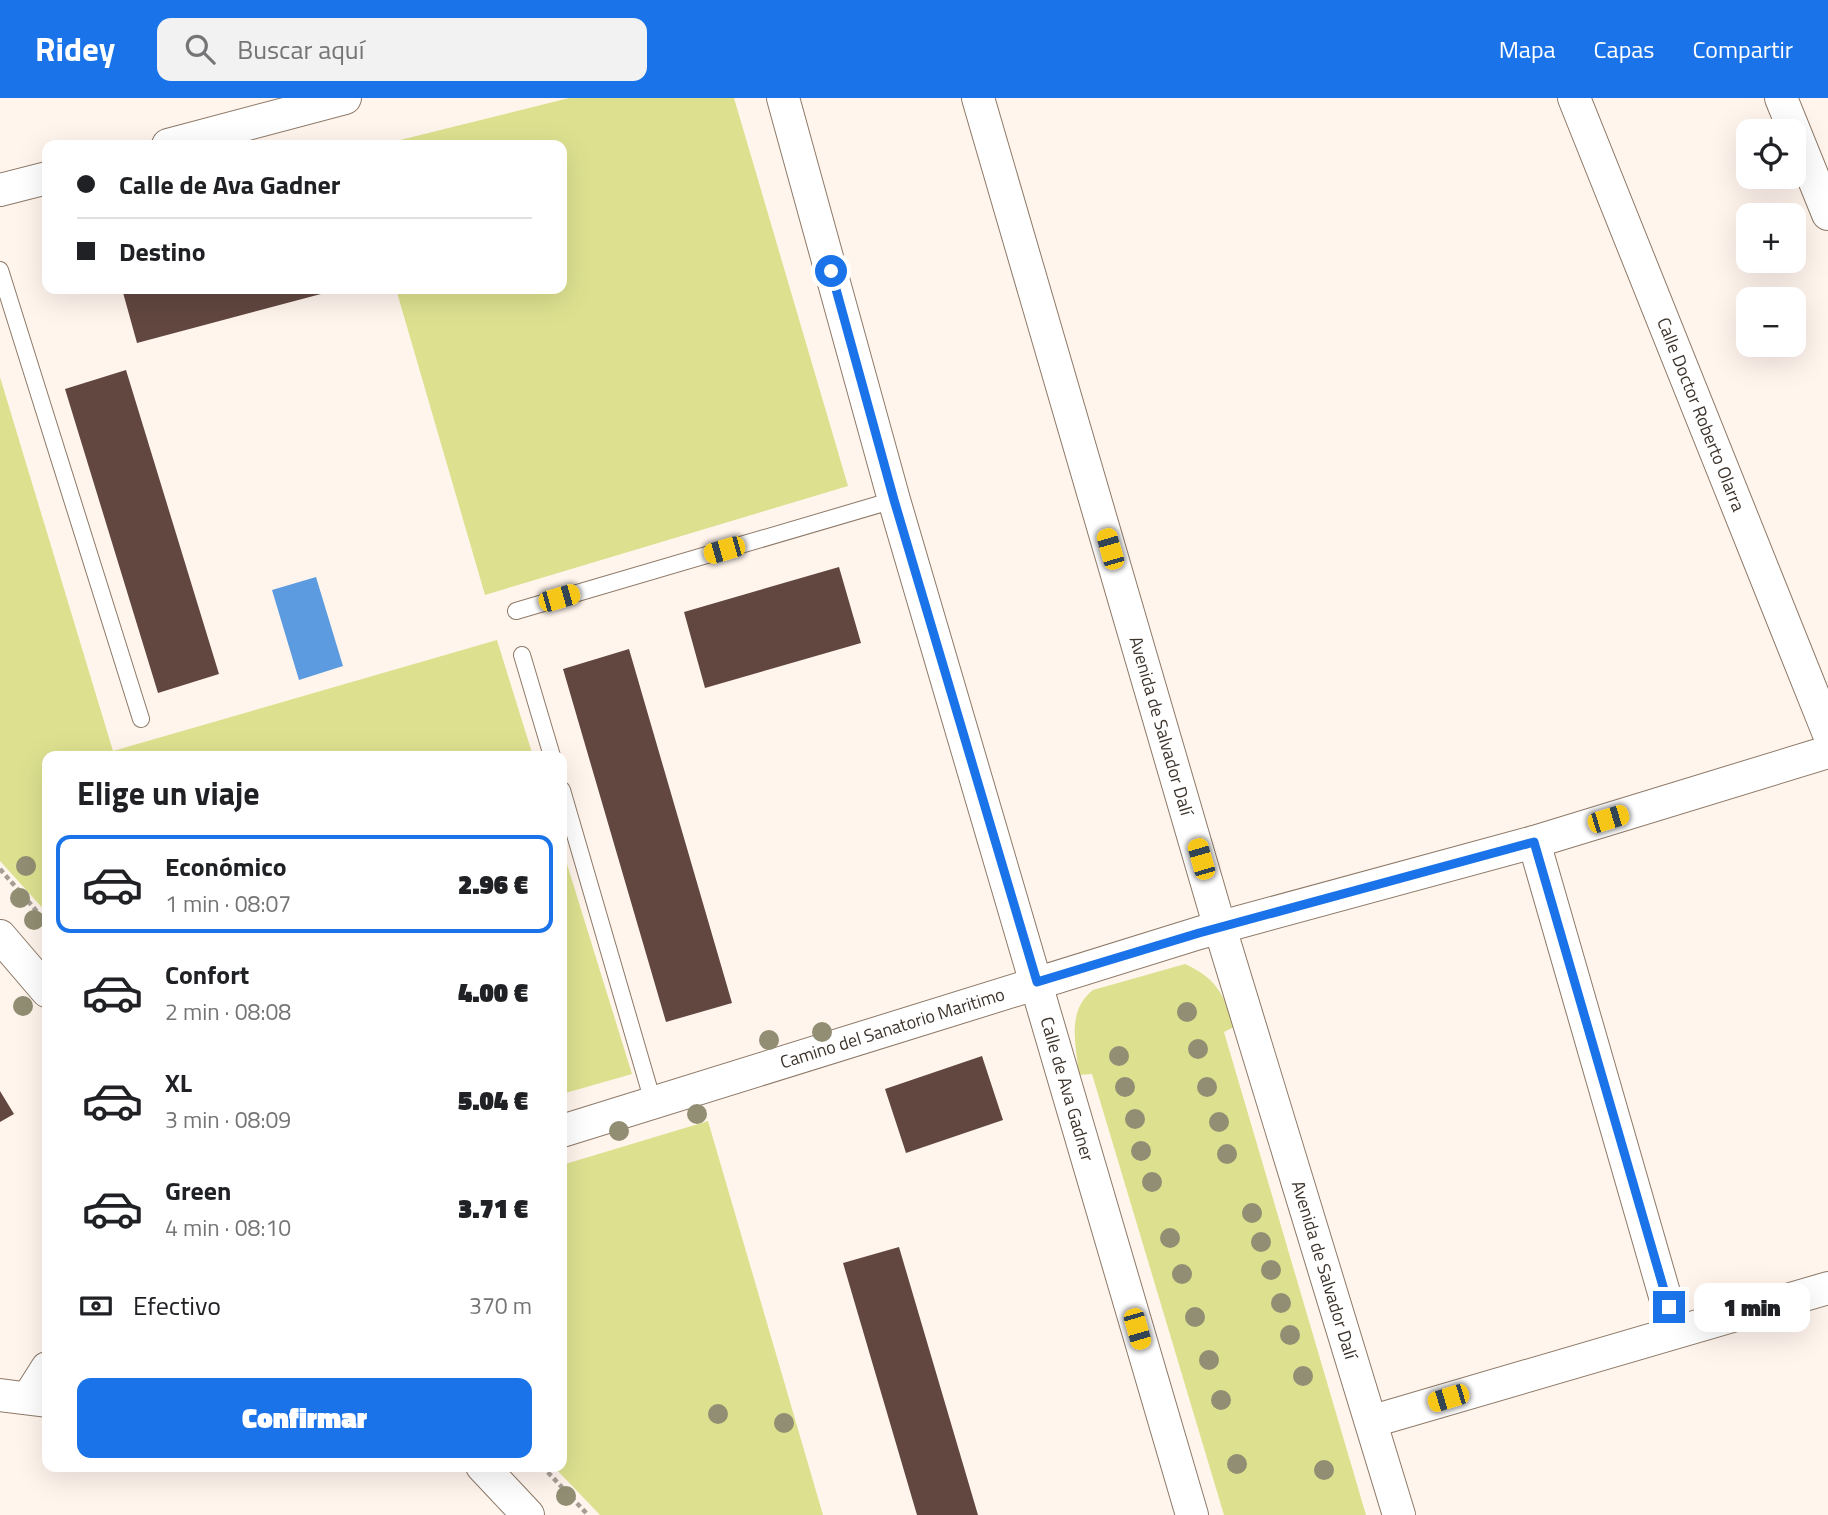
<!DOCTYPE html>
<html lang="es">
<meta charset="utf-8">
<style>
body{margin:0;font-family:"Titillium Web",sans-serif;background:#f2f2f2;color:#202124;height:100vh;display:flex;flex-direction:column;font-size:26px;white-space:nowrap}
*{box-sizing:border-box;margin:0}
p{font-size:23px;color:#757577}
.icon{flex:none;width:38px;height:38px;fill:none;stroke:currentColor;stroke-width:2;stroke-linecap:round;stroke-linejoin:round}
.map{position:relative;flex:1;overflow:hidden}
.drawer{position:absolute;left:42px;top:653px;width:525px;height:721px;display:flex;flex-direction:column;background:#fff;border-radius:14px;box-shadow:0 7px 28px #0002}
.drawer>*{flex:none}
.top-card{position:absolute;left:42px;top:42px;width:525px;height:154px;border-radius:14px;box-shadow:0 7px 28px #0002;display:grid;align-content:center;height:154px;padding:0 35px;background:#fff}
.tools{position:absolute;left:1736px;top:21px;display:grid;gap:14px}
.tools a{display:grid;place-items:center;width:70px;height:70px;border-radius:14px;background:#fff;box-shadow:0 7px 28px #0002;font-size:35px}
.end{position:absolute;width:32px;height:32px;margin:-16px;border:9px solid #1a73e8;background:#fff;box-shadow:0 0 0 4px #fff}
.from{border-radius:50%}
.bubble{position:absolute;height:49px;border-radius:14px;background:#fff;box-shadow:0 7px 28px #0002;font-size:23px;font-weight:800;line-height:49px;text-align:center}
.car{position:absolute;width:21px;height:42px;margin:-21px -10px;border-radius:9px;box-shadow:0 0 5px 2px #0007;background:linear-gradient(#f5c518 24%,#345 0 40%,#f5c518 0 76%,#345 0 86%,#f5c518 0)}
.top-card b{display:flex;align-items:center;gap:24px;height:66px;font-size:26px}
.top-card b+b{border-top:2px solid #e0e0e0}
.top-card i{width:18px;height:18px;background:#202124}
ul{padding:0;list-style:none}
li{display:flex;align-items:center;gap:21px;height:98px;margin:0 14px 10px;padding:0 21px;border:4px solid transparent;border-radius:14px}
li div{flex:1}
li b{display:block;font-size:26px}
li em{font-style:normal;font-weight:800}
li.active{border-color:#1a73e8}
li>.icon{width:63px;height:63px;stroke-width:1.5}
h2{padding:0 35px;font-size:32px;line-height:84px}
.pay{display:flex;align-items:center;gap:18px;height:77px;padding:0 35px;font-size:26px}
.pay p{margin-inline-start:auto}
.primary-button{display:flex;gap:14px;margin-top:auto;padding:14px 35px}
.primary-button a{flex:1;height:80px;border-radius:14px;background:#1a73e8;color:#fff;font-size:28px;font-weight:800;line-height:80px;text-align:center}
header{display:flex;align-items:center;gap:42px;box-sizing:border-box;height:98px;padding:0 35px;background:#1a73e8;color:#fff}
header strong{font-size:33px}
nav{display:flex;gap:38px;margin-inline-start:auto;font-size:24px}
.search{width:490px;height:63px;background:#f2f2f2;display:flex;align-items:center;gap:18px;box-sizing:border-box;padding:0 24px;border-radius:14px;color:#757577;font-size:26px}
.map>svg:first-child{display:block}
.green{fill:#dde18f}
.water{fill:#5c9bdf}
.building{fill:#624740}
.lines{fill:none;stroke-linecap:round;stroke-linejoin:round}
.lane-casing{stroke:#8e7967;stroke-width:18}
.street-casing{stroke:#8e7967;stroke-width:34}
.path{stroke:#a69d95;stroke-width:4.5;stroke-dasharray:5 3.5;stroke-linecap:butt}
.lane{stroke:#fff;stroke-width:16}
.street{stroke:#fff;stroke-width:32}
.tree{fill:#928e73}
.route{stroke:#1a73e8;stroke-width:9}
.labels{text-anchor:middle;stroke-width:7;stroke-linejoin:round;paint-order:stroke}
.street-label{font-size:18px;fill:#3d342c;stroke:#fff}
</style>
<header>
<strong>Ridey</strong>
<div class="search"><svg class="icon" aria-label="search" viewBox="0 0 24 24"><circle cx="10" cy="10" r="6"/><path d="M15 15l6 6"/></svg>Buscar aquí</div>
<nav><a>Mapa</a><a>Capas</a><a>Compartir</a></nav>
</header>
<div class="map">
<svg width="1828" height="1417" viewBox="0 0 1828 1417">
<rect width="100%" height="100%" fill="#fff5ed"/>
<!-- green -->
<path class="green" d="M569 0H734L848 388 485 497 396 191H562V47H380Z
M0 279 113 653 497 542 533 658H47V815L0 763Z
M562 750 632 976 562 996Z
M1185 866C1218 881 1222 896 1236 928L1224 934 1366 1417H1224L1092 976 1079 977C1076 947 1066 913 1093 892Z
M708 1023 823 1417H600L554 1369 562 1368V1067Z"/>
<!-- water -->
<path class="water" d="M316 479 343 568 299 582 272 492Z"/>
<!-- building -->
<path class="building" d="M122 191H336V192L137 245Z
M126 272 219 576 158 595 65 291Z
M839 469 861 545 705 590 684 514Z
M629 551 732 905 666 924 563 571Z
M982 958 1003 1022 906 1055 885 991Z
M0 993 14 1016 0 1024Z
M899 1149 978 1417H917L843 1165Z"/>
<g class="lines">
<!-- lane casing -->
<g class="lane-casing">
<path id="lane" d="M0 172 141 621
M516 513 894 402
M522 557 552 658
M562 692 653 1004"/>
</g>
<!-- street casing -->
<g class="street-casing">
<g id="street">
<path id="s1" d="M783 0 894 402 1192 1417"/>
<path id="s2" d="M978 0 1220 830 1399 1417"/>
<path id="s3" d="M1574 0 1828 634"/>
<path d="M1781 0 1828 116"/>
<path d="M168 47 345 0"/>
<path d="M0 92 47 80"/>
<path d="M1534 744 1675 1233"/>
<path d="M0 838 47 893"/>
<path id="s4" d="M562 1033 1199 835 1534 744 1828 654"/>
<path d="M0 1297 47 1303"/>
<path d="M28 1300 47 1270"/>
<path d="M1373 1323 1828 1190"/>
<path d="M482 1368 528 1417"/>
</g>
</g>
<!-- path -->
<path class="path" d="M0 771 47 825
M542 1368 588 1417"/>
<!-- lane -->
<use href="#lane" class="lane"/>
<!-- street -->
<use href="#street" class="street"/>
</g>
<!-- trees -->
<g class="tree">
<circle cx="26" cy="768" r="10"/>
<circle cx="20" cy="800" r="10"/>
<circle cx="34" cy="822" r="10"/>
<circle cx="23" cy="908" r="10"/>
<circle cx="1187" cy="914" r="10"/>
<circle cx="822" cy="934" r="10"/>
<circle cx="769" cy="942" r="10"/>
<circle cx="1198" cy="951" r="10"/>
<circle cx="1119" cy="958" r="10"/>
<circle cx="1125" cy="989" r="10"/>
<circle cx="1207" cy="989" r="10"/>
<circle cx="697" cy="1016" r="10"/>
<circle cx="1135" cy="1021" r="10"/>
<circle cx="1219" cy="1024" r="10"/>
<circle cx="619" cy="1033" r="10"/>
<circle cx="1141" cy="1053" r="10"/>
<circle cx="1227" cy="1056" r="10"/>
<circle cx="1152" cy="1084" r="10"/>
<circle cx="1252" cy="1115" r="10"/>
<circle cx="1170" cy="1140" r="10"/>
<circle cx="1261" cy="1144" r="10"/>
<circle cx="1271" cy="1172" r="10"/>
<circle cx="1182" cy="1176" r="10"/>
<circle cx="1281" cy="1205" r="10"/>
<circle cx="1195" cy="1219" r="10"/>
<circle cx="1290" cy="1237" r="10"/>
<circle cx="1209" cy="1262" r="10"/>
<circle cx="1303" cy="1278" r="10"/>
<circle cx="1221" cy="1302" r="10"/>
<circle cx="718" cy="1316" r="10"/>
<circle cx="784" cy="1325" r="10"/>
<circle cx="1237" cy="1366" r="10"/>
<circle cx="1324" cy="1372" r="10"/>
<circle cx="566" cy="1398" r="10"/>
</g>
<g class="lines">
<!-- route -->
<path class="route" d="M831 173 894 402 1037 884 1199 835 1534 744 1669 1209"/>
</g>
<g class="labels">
<!-- street labels -->
<g class="street-label">
<text dy="6" stroke="none"><textPath href="#s3" startOffset="341">Calle Doctor Roberto Olarra</textPath></text>
<text dy="6" stroke="none"><textPath href="#s2" startOffset="654">Avenida de Salvador Dalí</textPath></text>
<text dy="6" stroke="none"><textPath href="#s4" startOffset="346">Camino del Sanatorio Maritimo</textPath></text>
<text dy="6" stroke="none"><textPath href="#s1" startOffset="1031">Calle de Ava Gadner</textPath></text>
<text dy="6" stroke="none"><textPath href="#s2" startOffset="1222">Avenida de Salvador Dalí</textPath></text>
</g>
</g>
</svg>
<div class="tools">
<a><svg class="icon" aria-label="locate" viewBox="0 0 24 24"><circle cx="12" cy="12" r="6"/><path d="M12 2v4M12 18v4M2 12h4M18 12h4"/></svg></a>
<a>+</a>
<a>−</a>
</div>
<i class="end from" style="left:831px;top:173px"></i>
<i class="end" style="left:1669px;top:1209px"></i>
<div class="bubble" style="left:1694px;top:1185px;width:116px">1 min</div>
<i class="car" style="left:1110px;top:451px;rotate:344deg"></i>
<i class="car" style="left:724px;top:452px;rotate:254deg"></i>
<i class="car" style="left:559px;top:500px;rotate:74deg"></i>
<i class="car" style="left:1608px;top:721px;rotate:73deg"></i>
<i class="car" style="left:1201px;top:761px;rotate:344deg"></i>
<i class="car" style="left:1137px;top:1231px;rotate:164deg"></i>
<i class="car" style="left:1448px;top:1300px;rotate:253deg"></i>
<div class="top-card">
<b><i class="from"></i>Calle de Ava Gadner</b>
<b><i></i>Destino</b>
</div>
<section class="drawer">
<h2>Elige un viaje</h2>
<ul>
<li class="active"><svg class="icon" aria-label="car" viewBox="0 0 24 24"><path d="M5 17H2v-5l4-1 3-4h7l3 4 3 1v5h-3M9 17h6M6 11h13"/><circle cx="7" cy="17" r="2"/><circle cx="17" cy="17" r="2"/></svg><div><b>Económico</b><p>1 min · 08:07</p></div><em>2.96 €</em></li>
<li><svg class="icon" aria-label="car" viewBox="0 0 24 24"><path d="M5 17H2v-5l4-1 3-4h7l3 4 3 1v5h-3M9 17h6M6 11h13"/><circle cx="7" cy="17" r="2"/><circle cx="17" cy="17" r="2"/></svg><div><b>Confort</b><p>2 min · 08:08</p></div><em>4.00 €</em></li>
<li><svg class="icon" aria-label="car" viewBox="0 0 24 24"><path d="M5 17H2v-5l4-1 3-4h7l3 4 3 1v5h-3M9 17h6M6 11h13"/><circle cx="7" cy="17" r="2"/><circle cx="17" cy="17" r="2"/></svg><div><b>XL</b><p>3 min · 08:09</p></div><em>5.04 €</em></li>
<li><svg class="icon" aria-label="car" viewBox="0 0 24 24"><path d="M5 17H2v-5l4-1 3-4h7l3 4 3 1v5h-3M9 17h6M6 11h13"/><circle cx="7" cy="17" r="2"/><circle cx="17" cy="17" r="2"/></svg><div><b>Green</b><p>4 min · 08:10</p></div><em>3.71 €</em></li>
</ul>
<div class="pay"><svg class="icon" aria-label="cash" viewBox="0 0 24 24"><path d="M3 7h18v10H3z"/><circle cx="12" cy="12" r="2"/></svg>Efectivo<p>370 m</p></div>
<div class="primary-button"><a>Confirmar</a></div>
</section>
</div>
